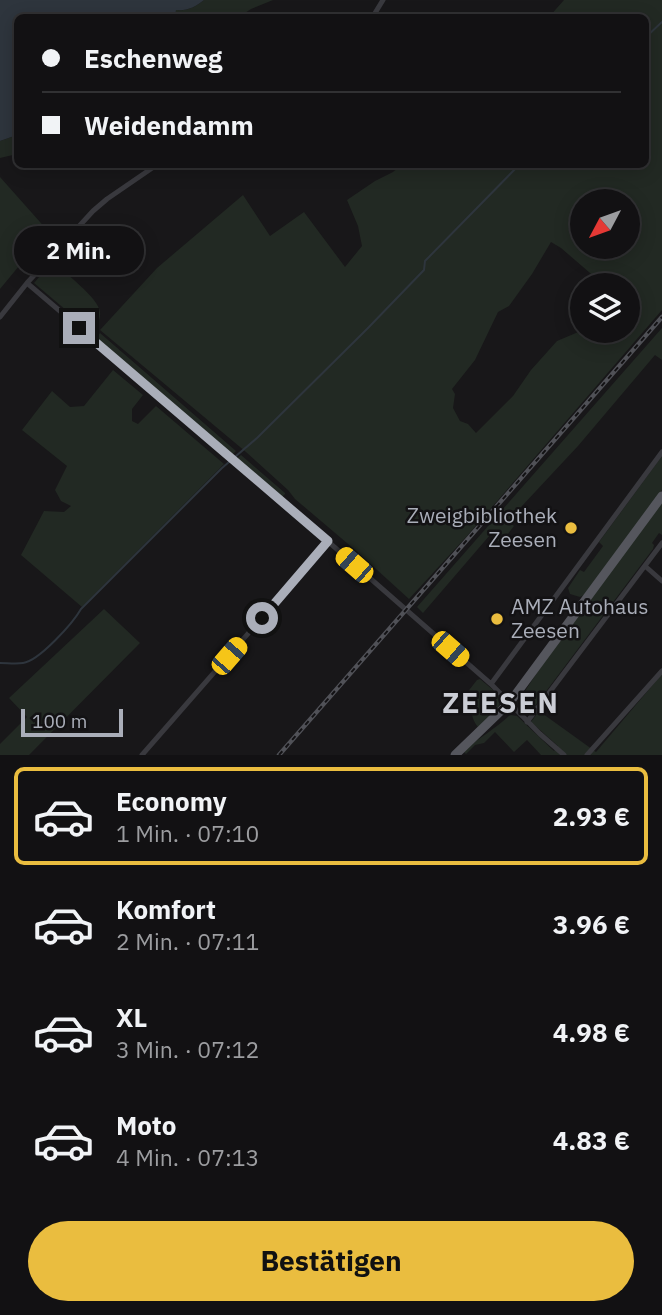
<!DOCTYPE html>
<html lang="de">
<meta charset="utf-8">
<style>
body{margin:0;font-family:"IBM Plex Sans",sans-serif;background:#1b1a1c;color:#f1f3f6;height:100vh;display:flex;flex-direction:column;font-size:26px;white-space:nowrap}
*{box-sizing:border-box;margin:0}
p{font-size:23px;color:#9c9da0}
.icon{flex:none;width:38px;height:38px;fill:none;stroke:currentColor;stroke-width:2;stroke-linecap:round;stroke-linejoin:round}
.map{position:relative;height:755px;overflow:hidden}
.sheet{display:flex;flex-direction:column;background:#121113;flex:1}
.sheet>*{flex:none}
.hud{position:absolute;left:14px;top:14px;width:635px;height:154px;border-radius:10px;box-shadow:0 4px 18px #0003,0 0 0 2px #313133;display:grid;align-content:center;height:154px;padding:0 28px;background:#121113}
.needle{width:46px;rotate:229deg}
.controls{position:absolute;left:570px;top:189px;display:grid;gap:14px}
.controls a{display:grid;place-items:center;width:70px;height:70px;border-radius:50%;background:#121113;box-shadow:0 4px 18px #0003,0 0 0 2px #313133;font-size:35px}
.scale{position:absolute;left:21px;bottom:18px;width:102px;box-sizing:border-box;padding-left:7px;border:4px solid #aaaeb9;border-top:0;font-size:19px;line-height:24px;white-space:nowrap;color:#aaaeb9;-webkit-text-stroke:5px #131214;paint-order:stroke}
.end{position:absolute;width:32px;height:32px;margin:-16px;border:9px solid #aaaeb9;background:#111;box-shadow:0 0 0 4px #111}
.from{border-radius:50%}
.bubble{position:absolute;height:49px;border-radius:24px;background:#121113;box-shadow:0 4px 18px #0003,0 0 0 2px #313133;font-size:23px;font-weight:800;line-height:49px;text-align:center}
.car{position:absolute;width:21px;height:42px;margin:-21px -10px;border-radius:9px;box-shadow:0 0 5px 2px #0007;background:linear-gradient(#f5c518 24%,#345 0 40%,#f5c518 0 76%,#345 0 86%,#f5c518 0)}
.hud b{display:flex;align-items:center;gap:24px;height:66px;font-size:26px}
.hud b+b{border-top:2px solid #313133}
.hud i{width:18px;height:18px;background:#f1f3f6}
ul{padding:12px 0 0;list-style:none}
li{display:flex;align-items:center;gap:21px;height:98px;margin:0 14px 10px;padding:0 14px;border:4px solid transparent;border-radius:10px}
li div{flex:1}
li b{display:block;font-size:26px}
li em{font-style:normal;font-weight:800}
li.active{border-color:#eabd3f}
li>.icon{width:63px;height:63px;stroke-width:1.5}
.button{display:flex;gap:14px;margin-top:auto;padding:14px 28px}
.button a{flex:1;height:80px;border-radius:42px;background:#eabd3f;color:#111;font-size:28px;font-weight:800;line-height:80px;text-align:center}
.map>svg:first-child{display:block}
.green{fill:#222923;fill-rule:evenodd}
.water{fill:#2e353d}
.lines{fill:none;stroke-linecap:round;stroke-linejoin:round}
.stream{stroke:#2e353d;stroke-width:2}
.minor{stroke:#39393e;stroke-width:5}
.primary{stroke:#55565d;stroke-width:9}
.rail-casing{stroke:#505157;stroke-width:4.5}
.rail{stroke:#131214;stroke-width:2;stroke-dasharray:5;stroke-linecap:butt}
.route{stroke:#aaaeb9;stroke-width:9}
.poi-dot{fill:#eabd3f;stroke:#131214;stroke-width:2.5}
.labels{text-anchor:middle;stroke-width:5;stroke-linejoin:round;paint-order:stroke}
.poi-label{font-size:21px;fill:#aaaeb9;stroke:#131214;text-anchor:end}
.district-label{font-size:28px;font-weight:bold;letter-spacing:2px;fill:#cbcdd5;stroke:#131214}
</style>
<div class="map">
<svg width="662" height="755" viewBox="0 0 662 755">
<rect width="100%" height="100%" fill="#181719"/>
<!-- green -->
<path class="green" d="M204 0H273L251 9 239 17 175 18 176 10C188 11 195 7 204 0Z
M564 0H662V310L467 536 409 599 354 549 295 499 288 490 246 452 100 330 157 268 243 195 270 236 304 212 345 267 362 246 358 226 347 200 375 181 393 172 401 165 646 164V18L549 17ZM628 201V247H583V201ZM551 242 561 248 604 285H628V331L583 330 557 341 531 370 513 396 476 433 468 424 460 421 453 408 455 394 452 389 475 360 498 312 509 306 532 274Z
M17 135V154L0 158V141Z
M0 177 48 231 0 289Z
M52 262C63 271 99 298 100 312 101 319 96 327 93 333L34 283Z
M662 328V360L655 355 578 446 508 521 514 526 501 543 490 535 423 613 417 607Z
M100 333 236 451 232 455 100 341 98 336Z
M113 370 143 395 132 409V421L138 424 156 406 224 464 82 607 21 555 44 511 64 512 71 506 61 501 55 490 67 466 22 430 52 391 70 407 84 406Z
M241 455 285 493V494L282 497 236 459Z
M662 456V490L584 595 580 597 570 594 568 588 580 570 584 572 603 546 599 542Z
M662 502V535L659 533 652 543 654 545 653 549 529 714C520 706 525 703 529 694L525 691 544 662Z
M104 609 140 643 29 755H0V744L27 717 9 698Z
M662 674V755H541L527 740 514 752 495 732 484 743 475 745 466 754 463 751C479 738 495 729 510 715L517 716 554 751 558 746 531 722 539 711 596 752Z
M480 679 493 690 494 689 501 699C499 712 487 719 478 727 468 715 474 704 466 694L477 680Z"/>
<!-- water -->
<path class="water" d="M0 0H204C195 7 188 11 176 10L175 17H158L156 15H148L147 18H18L17 135 0 141Z"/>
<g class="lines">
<!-- stream -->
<path class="stream" d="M646 37 662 22
M0 663C7 663 16 664 23 663 39 661 73 623 81 609L222 468 257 438 368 328 424 270 425 261 520 164"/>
<!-- minor -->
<path class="minor" d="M372 18 383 0
M27 283 236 461 491 684 540 734 564 755
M0 317 27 283 93 211 107 199 158 164
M645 566 662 581
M491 684 662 452
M527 722 662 543
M142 755 328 542
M587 755 662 671"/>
<!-- primary -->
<path class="primary" d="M455 755 510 702 662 496"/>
<!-- rail casing -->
<g class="rail-casing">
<path id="rail" d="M279 755 662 317"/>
</g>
<!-- rail -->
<use href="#rail" class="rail"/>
</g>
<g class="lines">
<!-- route -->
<path class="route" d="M79 328 328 541 262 618"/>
</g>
<!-- markers -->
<g class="poi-dot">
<circle cx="571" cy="528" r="7"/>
<circle cx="497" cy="619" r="7"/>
</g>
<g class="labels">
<!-- poi labels -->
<g class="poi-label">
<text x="557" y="523">Zweigbibliothek<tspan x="557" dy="24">Zeesen</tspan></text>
<text x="511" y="614" text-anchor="start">AMZ Autohaus<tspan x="511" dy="24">Zeesen</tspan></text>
</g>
<!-- district labels -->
<g class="district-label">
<text x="501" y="713">ZEESEN</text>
</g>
</g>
</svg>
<div class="controls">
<a><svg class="needle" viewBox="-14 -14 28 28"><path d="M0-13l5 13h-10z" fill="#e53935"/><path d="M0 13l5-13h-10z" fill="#9c9da0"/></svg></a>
<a><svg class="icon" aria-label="layers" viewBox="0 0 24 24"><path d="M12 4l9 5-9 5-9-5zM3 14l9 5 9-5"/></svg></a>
</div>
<div class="scale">100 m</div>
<i class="end from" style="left:262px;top:618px"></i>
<i class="end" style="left:79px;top:328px"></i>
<div class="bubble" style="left:14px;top:226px;width:130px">2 Min.</div>
<i class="car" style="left:354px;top:565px;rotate:311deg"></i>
<i class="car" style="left:450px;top:649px;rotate:131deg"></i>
<i class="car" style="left:229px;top:656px;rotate:41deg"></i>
<div class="hud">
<b><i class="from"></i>Eschenweg</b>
<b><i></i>Weidendamm</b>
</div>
</div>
<section class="sheet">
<ul>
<li class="active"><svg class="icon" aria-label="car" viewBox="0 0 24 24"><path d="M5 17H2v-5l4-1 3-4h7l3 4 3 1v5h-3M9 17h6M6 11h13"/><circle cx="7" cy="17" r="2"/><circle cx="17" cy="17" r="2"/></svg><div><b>Economy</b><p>1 Min. · 07:10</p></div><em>2.93 €</em></li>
<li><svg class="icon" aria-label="car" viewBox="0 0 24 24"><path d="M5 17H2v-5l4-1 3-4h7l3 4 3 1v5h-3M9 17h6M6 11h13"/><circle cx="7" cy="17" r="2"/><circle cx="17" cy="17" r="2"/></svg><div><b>Komfort</b><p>2 Min. · 07:11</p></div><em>3.96 €</em></li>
<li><svg class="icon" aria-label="car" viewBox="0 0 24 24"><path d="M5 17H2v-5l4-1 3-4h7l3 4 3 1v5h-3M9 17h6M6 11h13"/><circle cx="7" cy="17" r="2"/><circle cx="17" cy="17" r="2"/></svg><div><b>XL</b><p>3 Min. · 07:12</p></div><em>4.98 €</em></li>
<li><svg class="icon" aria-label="car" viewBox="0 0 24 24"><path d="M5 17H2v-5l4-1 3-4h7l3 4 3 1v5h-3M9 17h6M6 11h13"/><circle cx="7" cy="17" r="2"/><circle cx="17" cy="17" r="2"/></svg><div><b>Moto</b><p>4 Min. · 07:13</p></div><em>4.83 €</em></li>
</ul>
<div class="button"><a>Bestätigen</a></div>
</section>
